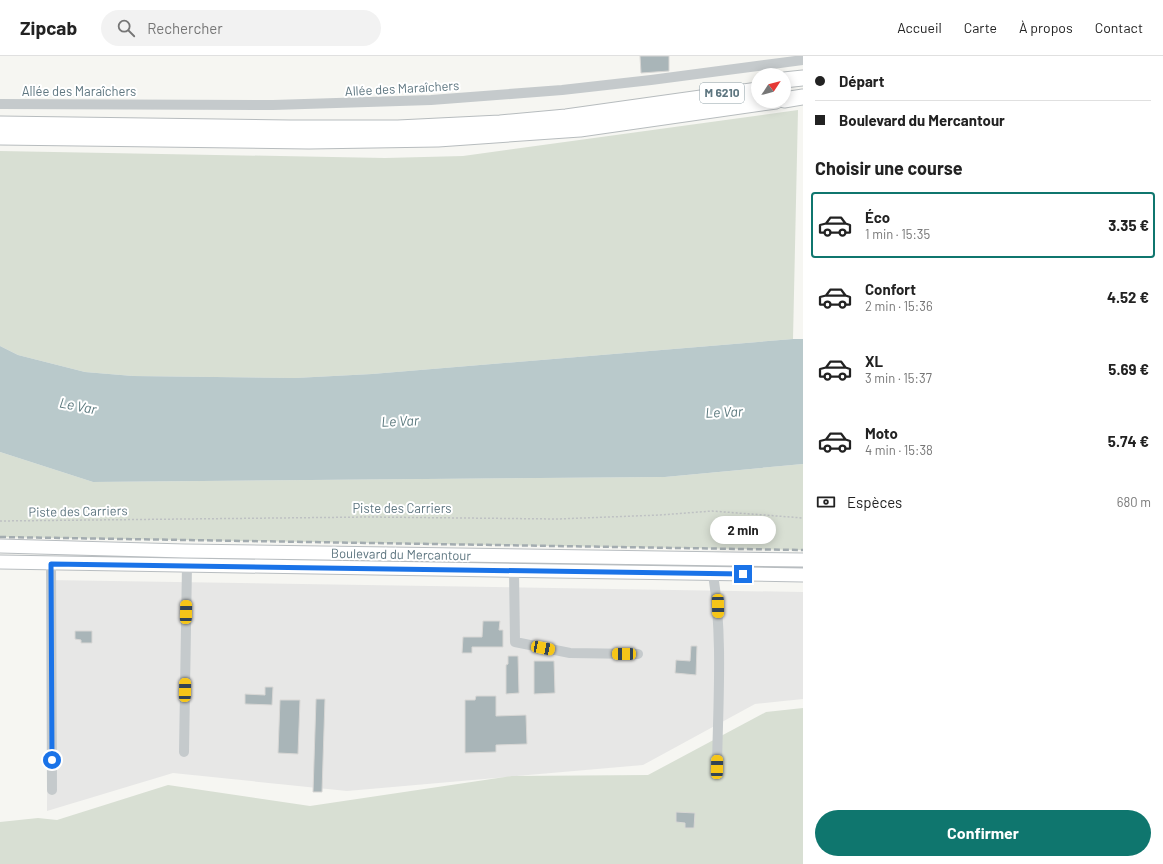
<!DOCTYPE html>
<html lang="fr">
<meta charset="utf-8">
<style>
body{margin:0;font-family:Barlow,sans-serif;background:#f2f2f2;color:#222;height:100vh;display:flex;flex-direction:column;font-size:15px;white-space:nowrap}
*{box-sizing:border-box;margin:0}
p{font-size:13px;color:#767676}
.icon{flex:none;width:22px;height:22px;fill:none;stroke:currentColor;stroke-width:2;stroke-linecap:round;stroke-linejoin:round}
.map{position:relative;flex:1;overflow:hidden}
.side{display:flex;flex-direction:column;background:#fff;width:360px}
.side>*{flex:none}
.banner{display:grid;align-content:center;height:88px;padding:0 12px;background:#fff}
.needle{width:26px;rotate:54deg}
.fabs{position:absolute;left:751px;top:12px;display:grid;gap:8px}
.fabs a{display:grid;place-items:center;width:40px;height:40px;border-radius:50%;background:#fff;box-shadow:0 2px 10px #0003;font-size:20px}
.end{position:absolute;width:18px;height:18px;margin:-9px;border:5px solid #1a73e8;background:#fff;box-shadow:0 0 0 2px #fff}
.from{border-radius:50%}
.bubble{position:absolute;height:28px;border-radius:14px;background:#fff;box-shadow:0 2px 10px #0003;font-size:13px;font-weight:700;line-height:28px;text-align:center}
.car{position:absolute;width:12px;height:24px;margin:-12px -6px;border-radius:5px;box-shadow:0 0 3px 1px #0007;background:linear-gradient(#f5c518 24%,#345 0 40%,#f5c518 0 76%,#345 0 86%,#f5c518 0)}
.banner b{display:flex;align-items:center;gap:14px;height:38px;font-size:15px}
.banner b+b{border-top:1px solid #e0e0e0}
.banner i{width:10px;height:10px;background:#222}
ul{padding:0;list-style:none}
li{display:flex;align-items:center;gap:12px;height:66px;margin:0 8px 6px;padding:0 4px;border:2px solid transparent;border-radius:4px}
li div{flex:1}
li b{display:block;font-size:15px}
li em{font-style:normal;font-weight:700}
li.active{border-color:#0f766e}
li>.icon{width:36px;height:36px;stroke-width:1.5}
h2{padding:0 12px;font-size:18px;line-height:48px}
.pay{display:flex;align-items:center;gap:10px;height:44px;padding:0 12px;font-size:15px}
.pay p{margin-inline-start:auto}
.primary-button{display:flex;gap:8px;margin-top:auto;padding:8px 12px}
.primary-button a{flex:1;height:46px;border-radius:24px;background:#0f766e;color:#fff;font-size:16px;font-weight:700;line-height:46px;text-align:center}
header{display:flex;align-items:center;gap:24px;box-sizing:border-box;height:56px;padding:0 20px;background:#fff;border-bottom:1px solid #e0e0e0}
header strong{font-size:19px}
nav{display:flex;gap:22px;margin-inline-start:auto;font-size:14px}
.search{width:280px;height:36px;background:#f2f2f2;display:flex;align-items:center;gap:10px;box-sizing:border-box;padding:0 14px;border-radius:22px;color:#767676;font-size:15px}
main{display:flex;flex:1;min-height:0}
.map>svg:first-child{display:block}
.built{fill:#e7e7e6}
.green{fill:#d8dfd3}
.water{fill:#b9c9cb}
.building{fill:#a9b5b8;stroke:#d8d7d5}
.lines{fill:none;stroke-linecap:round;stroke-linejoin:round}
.major-casing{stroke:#b8bdc0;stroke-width:15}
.highway-casing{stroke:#b7bcbe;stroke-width:17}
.path{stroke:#bec1c3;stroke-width:1.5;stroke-dasharray:2 2;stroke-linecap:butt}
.minor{stroke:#c5cacc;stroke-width:10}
.major{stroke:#fff;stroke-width:13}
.highway{stroke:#fff;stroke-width:15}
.rail{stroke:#a3acb0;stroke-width:2.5;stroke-dasharray:6 3;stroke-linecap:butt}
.route{stroke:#1a73e8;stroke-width:5}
.labels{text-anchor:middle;stroke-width:4;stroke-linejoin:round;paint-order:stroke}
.shield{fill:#fff;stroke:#8e9fa6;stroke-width:1}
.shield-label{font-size:12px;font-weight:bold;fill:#5e7680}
.street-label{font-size:13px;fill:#5e7680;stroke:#fff}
.water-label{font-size:14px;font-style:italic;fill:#59777c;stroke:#fff}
</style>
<header>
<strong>Zipcab</strong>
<div class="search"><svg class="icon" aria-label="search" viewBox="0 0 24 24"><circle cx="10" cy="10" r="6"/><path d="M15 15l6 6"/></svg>Rechercher</div>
<nav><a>Accueil</a><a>Carte</a><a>À propos</a><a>Contact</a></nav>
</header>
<main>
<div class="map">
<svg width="803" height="808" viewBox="0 0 803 808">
<rect width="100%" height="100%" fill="#f6f6f2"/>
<!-- built -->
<path class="built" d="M48 524 803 536V643L755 648 643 709 347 735 173 717 47 755Z"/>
<!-- green -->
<path class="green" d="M798 54 793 283 372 318 295 322 133 320 85 316 18 299 0 290V95L385 102 463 100Z
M0 396 93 426 665 421 803 408V494L0 481Z
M803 652V808H0V766L38 762 57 764 168 729 310 750 512 720 648 719 766 656Z"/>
<!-- water -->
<path class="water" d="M793 283H803V408L665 421 93 426 0 396V290L18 299 85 316 133 320 295 322 372 318Z"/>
<!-- building -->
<path class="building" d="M640 0H669V15L641 17Z
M483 565H500L499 574H503V591H472V597H462L463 581H482Z
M75 575H92V587H81V584L75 583Z
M691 590H697L696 619 675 617 676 604 690 605Z
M508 600H518L519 637 506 638V609L508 608Z
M534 605H554L555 637 534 638Z
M265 631H273L272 649 245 648V638L265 639Z
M476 640H496V660L526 659 527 688 496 689V696L465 697V644H475Z
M316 643H325L322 736H313Z
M280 644H300L298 698 278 697Z
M676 756 695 757 694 772H685V767L676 766Z"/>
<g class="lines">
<!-- major casing -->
<g class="major-casing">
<path id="major" d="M0 490 185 495 803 504
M0 506 803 519"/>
</g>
<!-- highway casing -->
<g class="highway-casing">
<path id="highway" d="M784 24 803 22
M784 44 803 41
M0 68 290 72H398L500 67 566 61 758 34
M0 81 309 85 438 83 580 73 776 45"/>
</g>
<!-- path -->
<path class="path" d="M0 465 369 461 557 463 660 459 712 455 803 462"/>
<!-- minor -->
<path class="minor" d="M0 48 273 49 431 44 562 34 651 24 803 4
M51 508 52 734
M514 515 515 586 570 597 638 598
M713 518C723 581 718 647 717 711
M184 696 187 509"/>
<!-- major -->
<use href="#major" class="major"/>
<!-- highway -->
<use href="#highway" class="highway"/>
<!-- rail -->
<path class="rail" d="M0 481 803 494"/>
</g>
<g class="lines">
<!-- route -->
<path class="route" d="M52 704 51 508 743 518"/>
</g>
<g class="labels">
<!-- shield labels -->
<rect class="shield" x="700" y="27" width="44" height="20" rx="3"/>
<g class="shield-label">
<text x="722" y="41">M 6210</text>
</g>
<!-- street labels -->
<g class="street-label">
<text transform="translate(402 32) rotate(-3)" y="5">Allée des Maraîchers</text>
<text x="79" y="40">Allée des Maraîchers</text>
<text x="402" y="457">Piste des Carriers</text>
<text transform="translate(78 455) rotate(-1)" y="5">Piste des Carriers</text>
<text transform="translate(401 498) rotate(1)" y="5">Boulevard du Mercantour</text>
</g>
<!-- water labels -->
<g class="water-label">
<text transform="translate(78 350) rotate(11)" y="5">Le Var</text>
<text transform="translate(724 356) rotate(-2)" y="5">Le Var</text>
<text transform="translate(400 365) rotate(-2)" y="5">Le Var</text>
</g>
</g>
</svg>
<div class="fabs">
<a><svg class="needle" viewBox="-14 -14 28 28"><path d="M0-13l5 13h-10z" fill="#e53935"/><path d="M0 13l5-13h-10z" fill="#767676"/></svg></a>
</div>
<i class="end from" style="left:52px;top:704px"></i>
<i class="end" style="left:743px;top:518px"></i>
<div class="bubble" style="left:710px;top:460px;width:66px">2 min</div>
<i class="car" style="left:718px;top:550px;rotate:179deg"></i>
<i class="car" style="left:186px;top:556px;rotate:1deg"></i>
<i class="car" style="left:543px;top:592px;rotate:101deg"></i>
<i class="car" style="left:624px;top:598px;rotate:270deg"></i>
<i class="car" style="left:185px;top:634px;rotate:1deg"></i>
<i class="car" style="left:717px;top:711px;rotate:1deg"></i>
</div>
<section class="side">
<div class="banner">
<b><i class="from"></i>Départ</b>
<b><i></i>Boulevard du Mercantour</b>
</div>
<h2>Choisir une course</h2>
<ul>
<li class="active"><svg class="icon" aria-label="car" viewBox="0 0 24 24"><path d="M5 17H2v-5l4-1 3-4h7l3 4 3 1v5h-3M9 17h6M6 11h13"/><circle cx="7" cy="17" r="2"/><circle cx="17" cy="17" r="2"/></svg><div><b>Éco</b><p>1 min · 15:35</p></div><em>3.35 €</em></li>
<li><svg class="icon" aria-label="car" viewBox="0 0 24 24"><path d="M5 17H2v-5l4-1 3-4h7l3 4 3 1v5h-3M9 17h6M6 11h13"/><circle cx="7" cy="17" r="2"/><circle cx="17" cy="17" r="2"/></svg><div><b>Confort</b><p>2 min · 15:36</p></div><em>4.52 €</em></li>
<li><svg class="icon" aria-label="car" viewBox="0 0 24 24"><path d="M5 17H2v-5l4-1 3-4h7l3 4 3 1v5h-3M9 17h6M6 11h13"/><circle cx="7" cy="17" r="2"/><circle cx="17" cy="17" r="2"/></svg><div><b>XL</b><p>3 min · 15:37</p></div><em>5.69 €</em></li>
<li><svg class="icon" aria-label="car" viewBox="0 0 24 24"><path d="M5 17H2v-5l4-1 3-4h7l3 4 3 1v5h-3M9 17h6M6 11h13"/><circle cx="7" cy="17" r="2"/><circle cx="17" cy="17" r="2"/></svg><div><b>Moto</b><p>4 min · 15:38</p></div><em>5.74 €</em></li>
</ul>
<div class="pay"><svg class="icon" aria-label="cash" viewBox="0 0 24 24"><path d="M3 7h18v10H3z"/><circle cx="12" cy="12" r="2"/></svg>Espèces<p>680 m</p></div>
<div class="primary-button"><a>Confirmer</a></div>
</section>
</main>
